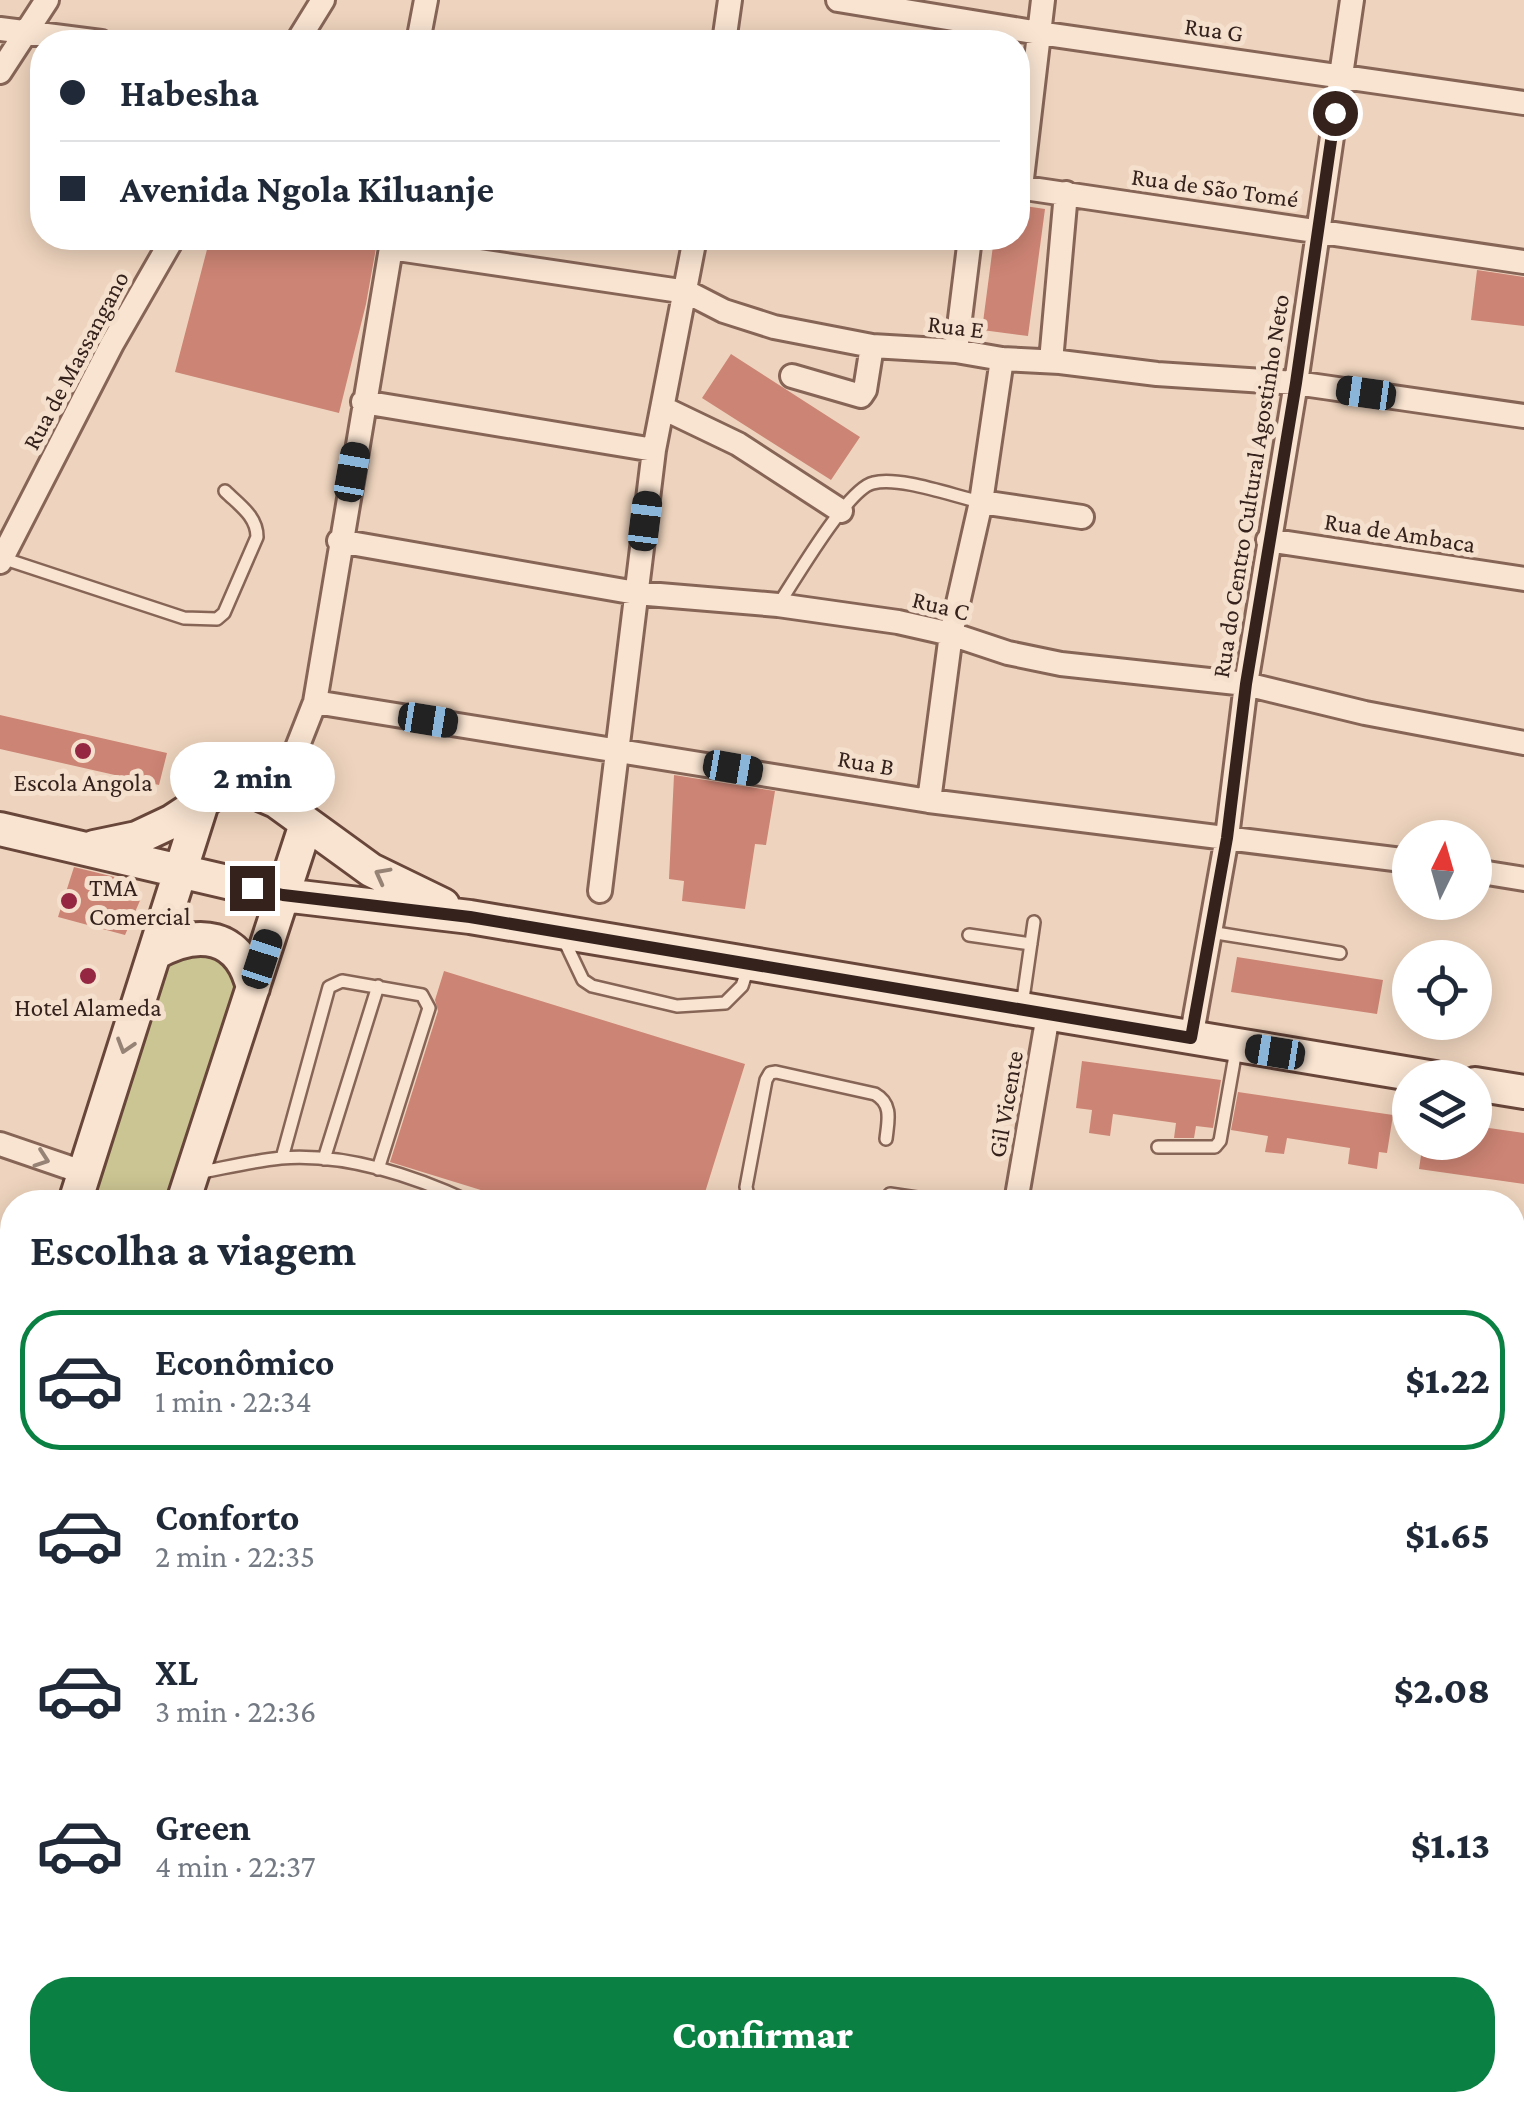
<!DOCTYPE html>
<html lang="pt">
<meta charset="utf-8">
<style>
body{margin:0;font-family:"Crimson Pro",serif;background:#f2f2f3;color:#1f2937;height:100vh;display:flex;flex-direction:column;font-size:38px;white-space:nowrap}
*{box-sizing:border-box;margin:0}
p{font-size:32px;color:#747a83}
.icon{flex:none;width:55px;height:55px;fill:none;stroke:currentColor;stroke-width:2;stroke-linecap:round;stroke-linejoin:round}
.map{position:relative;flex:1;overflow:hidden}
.details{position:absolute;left:0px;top:1190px;width:1525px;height:922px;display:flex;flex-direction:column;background:#fff;border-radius:40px 40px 0 0;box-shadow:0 5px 25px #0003}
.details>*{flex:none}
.banner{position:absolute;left:30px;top:30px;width:1000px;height:220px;border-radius:40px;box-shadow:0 5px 25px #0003;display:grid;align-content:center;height:220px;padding:0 30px;background:#fff}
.needle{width:65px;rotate:5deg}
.buttons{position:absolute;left:1392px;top:820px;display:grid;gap:20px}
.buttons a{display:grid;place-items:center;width:100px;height:100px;border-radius:50%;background:#fff;box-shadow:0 5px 25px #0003;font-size:50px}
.end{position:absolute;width:45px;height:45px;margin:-22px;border:12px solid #35221c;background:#fff;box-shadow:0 0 0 5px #fff}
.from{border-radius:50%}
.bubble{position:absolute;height:70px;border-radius:35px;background:#fff;box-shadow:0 5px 25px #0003;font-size:32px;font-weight:800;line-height:70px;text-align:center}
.car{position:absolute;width:30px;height:60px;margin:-30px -15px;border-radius:12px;box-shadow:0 0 8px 2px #0007;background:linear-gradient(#222 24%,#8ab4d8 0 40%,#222 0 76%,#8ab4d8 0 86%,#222 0)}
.banner b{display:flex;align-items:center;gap:35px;height:95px;font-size:38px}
.banner b+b{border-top:2px solid #e0e1e3}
.banner i{width:25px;height:25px;background:#1f2937}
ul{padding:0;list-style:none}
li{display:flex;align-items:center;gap:30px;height:140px;margin:0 20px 15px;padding:0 10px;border:5px solid transparent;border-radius:40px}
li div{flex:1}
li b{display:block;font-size:38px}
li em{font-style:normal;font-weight:800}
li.active{border-color:#0b8043}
li>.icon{width:90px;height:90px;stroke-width:1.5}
h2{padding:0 30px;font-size:45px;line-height:120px}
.action{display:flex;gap:20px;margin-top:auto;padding:20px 30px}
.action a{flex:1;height:115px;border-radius:40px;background:#0b8043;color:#fff;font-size:40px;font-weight:800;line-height:115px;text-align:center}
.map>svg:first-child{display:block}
.green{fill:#cbc593}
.building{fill:#cc8474}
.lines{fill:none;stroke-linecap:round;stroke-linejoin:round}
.service-casing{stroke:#866557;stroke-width:16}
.minor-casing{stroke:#866557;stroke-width:28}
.tertiary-casing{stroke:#866557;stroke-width:35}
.secondary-casing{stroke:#68463a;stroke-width:38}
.service{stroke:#f9e4d1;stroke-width:11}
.minor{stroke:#f9e4d1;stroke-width:22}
.tertiary{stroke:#f9e4d1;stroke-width:30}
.secondary{stroke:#f9e4d1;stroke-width:32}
.oneway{stroke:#978376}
.route{stroke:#35221c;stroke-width:12}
.poi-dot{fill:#952742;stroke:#f5e0ce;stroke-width:4}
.labels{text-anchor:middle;stroke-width:10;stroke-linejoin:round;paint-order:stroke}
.street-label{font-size:25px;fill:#35221c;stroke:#f5e0ce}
.poi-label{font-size:25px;fill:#35221c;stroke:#f5e0ce}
</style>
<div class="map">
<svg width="1524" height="2112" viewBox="0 0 1524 2112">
<rect width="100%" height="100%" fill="#eed4be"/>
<!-- green -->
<path class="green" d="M205 950 232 968 238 994 173 1202H93L166 970 174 959Z
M0 1547 12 1549V1671L0 1708Z"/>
<!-- building -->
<path class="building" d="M1018 205 1045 209 1028 336 982 330 994 238H1018Z
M210 238H333L376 248 366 304 339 413 175 372Z
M1477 270 1524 277V326L1471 320Z
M731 354 860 437 831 480 702 398Z
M0 715 167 753 159 785 0 749Z
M674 775 775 791 766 845 755 844 745 909 682 901 684 881 669 879Z
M74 867 131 881 142 896 125 935 58 917Z
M1237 957 1383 980 1377 1014 1231 992Z
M444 971 745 1064 702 1202H520L390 1162 438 1011 435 1000Z
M1082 1061 1221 1080 1213 1128 1196 1126 1194 1138H1174L1176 1123 1113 1114 1110 1136 1089 1133 1092 1110 1076 1108Z
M1238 1092 1393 1115 1387 1153 1379 1152 1377 1169 1348 1164 1350 1148 1287 1138 1284 1154 1265 1152 1268 1136 1231 1130Z
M1475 1126 1524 1133V1184L1419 1169 1423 1142H1475Z"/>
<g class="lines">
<!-- service casing -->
<g class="service-casing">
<path id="service" d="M2 558 184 618 217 619 224 613 257 537C257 516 239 505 225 491
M778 605C795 580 847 489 873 483 900 476 953 496 981 502
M1210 932 1340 953
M969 935 1031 944
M564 940 583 980 592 986 677 1006 725 1003 742 986 749 965
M1022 1006 1034 922
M1158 1147H1215L1220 1141 1236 1050
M282 1158 329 987 342 981 422 995 429 1008 378 1169
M324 1159 378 986
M196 1173C224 1168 253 1161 281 1158 344 1153 414 1176 470 1202
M890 1194 944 1202
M767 1202 748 1196 746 1187 766 1080 770 1073 776 1072 875 1094C893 1104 888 1121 886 1139
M0 1909 12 1938
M0 2033 12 2037"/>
</g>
<!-- minor casing -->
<g class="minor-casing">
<path id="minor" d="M838 0 1039 33 1524 103
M0 29 101 42
M297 42 323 0
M418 42 426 0
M724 42 730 0
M0 72 47 0
M1018 187 1524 262
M1021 187 1043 0
M956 351 970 238
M1051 361 1066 193
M792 376 861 396 865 390 872 346
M363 402 654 450
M663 408 738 444 841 511
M981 502 1082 517
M1268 540 1524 579
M339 541 636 593 778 605 898 622 951 634 1008 653 1061 664 1246 684 1365 713 1524 743
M0 562 112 344 173 238
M315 702 929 801 1410 861
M276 801 315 702 391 248 687 292 724 311 774 327 872 346 956 351 1002 359 1060 362 1157 374 1296 383 1524 416
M929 801 951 634 981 502 1002 359
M1475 871 1524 879
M600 891 654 450 695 238
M1191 1039 1227 837 1246 684 1296 383 1352 0
M0 1144 85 1173
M1016 1202 1048 1015
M1512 1372 1524 1374
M1512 1466 1524 1415
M1512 1647 1524 1649
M379 2100 396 2112
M794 2100 812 2112
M522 2112 530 2100
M1026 2112 1052 2101 1090 2112
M1188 2112 1192 2100"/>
</g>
<!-- tertiary casing -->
<g class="tertiary-casing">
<path id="tertiary" d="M1512 1966 1524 1970"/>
</g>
<!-- secondary casing -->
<g class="secondary-casing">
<path id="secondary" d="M0 829 283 895 470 917 1435 1078
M94 847 137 838 171 822 215 793 232 788 248 789 276 801 371 870 443 905
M155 953C198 929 240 933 253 988
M1475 1084 1524 1092
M75 1202 203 800
M183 1202 306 824
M0 1433 12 1394
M0 1470 12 1474
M0 1537H12
M0 1763 12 1725"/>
</g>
<!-- service -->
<use href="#service" class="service"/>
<!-- minor -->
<use href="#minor" class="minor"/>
<!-- tertiary -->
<use href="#tertiary" class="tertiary"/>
<!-- secondary -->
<use href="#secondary" class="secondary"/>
</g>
<!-- one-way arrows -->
<defs><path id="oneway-chevron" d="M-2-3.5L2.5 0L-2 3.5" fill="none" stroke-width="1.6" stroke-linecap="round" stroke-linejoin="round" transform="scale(2.5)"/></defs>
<g class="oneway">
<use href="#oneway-chevron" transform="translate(382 875) rotate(-152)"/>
<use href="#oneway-chevron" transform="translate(125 1046) rotate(107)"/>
<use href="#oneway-chevron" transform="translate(42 1159) rotate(19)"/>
</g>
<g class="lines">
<!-- route -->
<path class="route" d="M252 888 283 895 470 917 1191 1038 1227 838 1246 684 1296 383 1335 113"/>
</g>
<!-- markers -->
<g class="poi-dot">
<circle cx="83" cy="751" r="10"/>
<circle cx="69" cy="901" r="10"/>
<circle cx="88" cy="976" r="10"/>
</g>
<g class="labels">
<!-- street labels -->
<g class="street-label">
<text transform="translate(1214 29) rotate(8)" y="9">Rua G</text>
<text transform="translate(1215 187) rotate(8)" y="9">Rua de São Tomé</text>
<text transform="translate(956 326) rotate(7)" y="9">Rua E</text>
<text transform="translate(75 360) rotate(-62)" y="9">Rua de Massangano</text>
<text transform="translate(1250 486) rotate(-81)" y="9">Rua do Centro Cultural Agostinho Neto</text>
<text transform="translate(1400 532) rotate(9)" y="9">Rua de Ambaca</text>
<text transform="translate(941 605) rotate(14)" y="9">Rua C</text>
<text transform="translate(866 762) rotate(10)" y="9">Rua B</text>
<text transform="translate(1005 1104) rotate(-80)" y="9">Gil Vicente</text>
</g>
<!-- poi labels -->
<g class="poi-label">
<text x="83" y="791">Escola Angola</text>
<text x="89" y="896" text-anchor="start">TMA<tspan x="89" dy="29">Comercial</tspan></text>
<text x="88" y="1016">Hotel Alameda</text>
</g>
</g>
</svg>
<div class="buttons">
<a><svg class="needle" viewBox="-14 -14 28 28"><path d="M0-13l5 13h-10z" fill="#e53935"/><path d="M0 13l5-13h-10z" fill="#747a83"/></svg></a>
<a><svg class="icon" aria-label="locate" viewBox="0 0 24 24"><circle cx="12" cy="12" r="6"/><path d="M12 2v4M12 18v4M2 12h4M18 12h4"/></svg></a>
<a><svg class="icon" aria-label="layers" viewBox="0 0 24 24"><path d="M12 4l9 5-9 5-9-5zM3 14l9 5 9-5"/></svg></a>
</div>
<i class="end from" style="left:1335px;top:113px"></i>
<i class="end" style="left:252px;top:888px"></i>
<div class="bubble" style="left:170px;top:742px;width:165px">2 min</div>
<i class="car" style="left:1366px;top:393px;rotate:278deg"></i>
<i class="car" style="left:352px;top:472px;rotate:10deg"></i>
<i class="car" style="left:645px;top:521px;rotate:7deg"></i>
<i class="car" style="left:428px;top:720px;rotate:99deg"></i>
<i class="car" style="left:733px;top:768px;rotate:100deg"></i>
<i class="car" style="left:262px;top:959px;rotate:18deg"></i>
<i class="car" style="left:1275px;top:1052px;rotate:279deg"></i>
<div class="banner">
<b><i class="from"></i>Habesha</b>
<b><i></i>Avenida Ngola Kiluanje</b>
</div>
<section class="details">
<h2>Escolha a viagem</h2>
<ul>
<li class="active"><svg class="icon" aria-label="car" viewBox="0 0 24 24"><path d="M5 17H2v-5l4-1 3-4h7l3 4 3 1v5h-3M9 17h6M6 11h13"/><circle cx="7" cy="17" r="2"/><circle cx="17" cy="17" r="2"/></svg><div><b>Econômico</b><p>1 min · 22:34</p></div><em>$1.22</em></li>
<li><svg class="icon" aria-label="car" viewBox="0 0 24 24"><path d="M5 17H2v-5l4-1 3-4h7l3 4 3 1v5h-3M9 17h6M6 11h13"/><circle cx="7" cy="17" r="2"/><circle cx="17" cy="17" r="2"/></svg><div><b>Conforto</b><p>2 min · 22:35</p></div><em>$1.65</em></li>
<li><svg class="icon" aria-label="car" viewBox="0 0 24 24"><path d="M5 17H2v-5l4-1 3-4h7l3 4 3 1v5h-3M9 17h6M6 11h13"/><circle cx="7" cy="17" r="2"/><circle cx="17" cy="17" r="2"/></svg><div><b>XL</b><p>3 min · 22:36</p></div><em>$2.08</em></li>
<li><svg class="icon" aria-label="car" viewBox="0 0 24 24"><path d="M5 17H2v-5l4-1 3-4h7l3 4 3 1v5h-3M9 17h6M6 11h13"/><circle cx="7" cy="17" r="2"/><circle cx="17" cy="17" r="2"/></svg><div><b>Green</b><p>4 min · 22:37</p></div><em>$1.13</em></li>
</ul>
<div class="action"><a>Confirmar</a></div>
</section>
</div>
